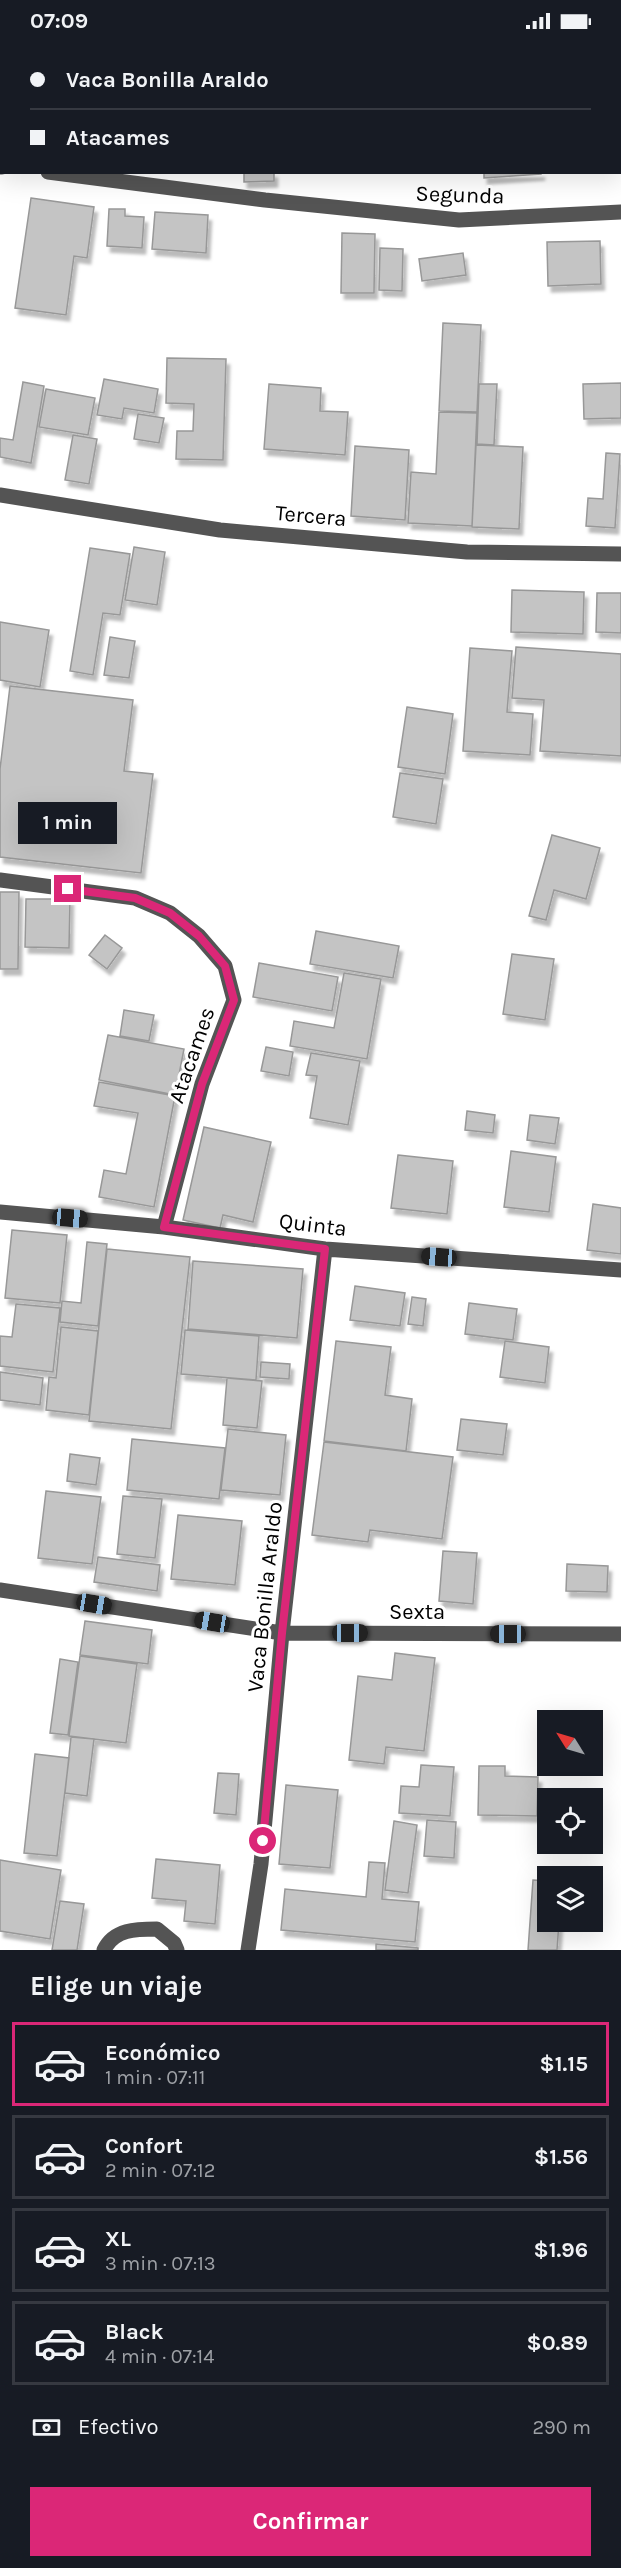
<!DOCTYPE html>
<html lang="es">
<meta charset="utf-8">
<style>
body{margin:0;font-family:Karla,sans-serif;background:#242831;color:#f1f3f6;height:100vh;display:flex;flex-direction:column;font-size:22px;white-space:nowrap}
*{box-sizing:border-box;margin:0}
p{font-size:20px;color:#9ea1a6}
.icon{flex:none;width:33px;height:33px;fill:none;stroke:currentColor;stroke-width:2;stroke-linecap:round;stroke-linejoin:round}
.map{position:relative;height:1908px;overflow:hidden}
.panel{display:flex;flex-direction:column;background:#171b24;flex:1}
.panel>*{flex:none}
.banner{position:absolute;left:0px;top:0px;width:621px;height:132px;box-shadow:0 6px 24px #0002;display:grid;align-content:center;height:132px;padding:0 30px;background:#171b24}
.needle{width:39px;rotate:307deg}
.buttons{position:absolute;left:537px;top:1668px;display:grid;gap:12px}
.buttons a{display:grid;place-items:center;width:66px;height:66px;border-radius:0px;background:#171b24;box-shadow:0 6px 24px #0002;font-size:30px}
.end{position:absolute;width:27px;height:27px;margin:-14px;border:8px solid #db2777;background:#fff;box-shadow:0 0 0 3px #fff}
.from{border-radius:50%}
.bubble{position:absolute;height:42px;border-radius:0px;background:#171b24;box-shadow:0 6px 24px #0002;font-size:20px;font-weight:700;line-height:42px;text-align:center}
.car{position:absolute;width:18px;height:36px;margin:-18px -9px;border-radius:8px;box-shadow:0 0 4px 2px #0007;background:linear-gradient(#222 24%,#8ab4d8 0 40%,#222 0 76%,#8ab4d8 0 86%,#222 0)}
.banner b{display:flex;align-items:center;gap:21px;height:57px;font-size:22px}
.banner b+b{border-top:2px solid #363941}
.banner i{width:15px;height:15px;background:#f1f3f6}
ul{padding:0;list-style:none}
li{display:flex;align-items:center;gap:18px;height:84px;margin:0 12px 9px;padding:0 18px;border:3px solid #363941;border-radius:0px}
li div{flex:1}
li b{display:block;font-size:22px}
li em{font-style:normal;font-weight:700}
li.selected{border-color:#db2777}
li>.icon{width:54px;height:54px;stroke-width:1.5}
h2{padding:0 30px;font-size:27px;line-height:72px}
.pay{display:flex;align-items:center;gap:15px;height:66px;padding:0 30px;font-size:22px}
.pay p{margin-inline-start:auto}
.action{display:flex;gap:12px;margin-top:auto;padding:12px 30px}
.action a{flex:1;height:69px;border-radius:0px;background:#db2777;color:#fff;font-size:24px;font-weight:700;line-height:69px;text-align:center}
.status{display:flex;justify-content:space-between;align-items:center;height:42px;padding:0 30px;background:#171b24;direction:ltr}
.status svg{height:16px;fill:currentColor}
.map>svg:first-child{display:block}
.building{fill:#c4c4c4;stroke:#989898;stroke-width:1.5;filter:url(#shadow)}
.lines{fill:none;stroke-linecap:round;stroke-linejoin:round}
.minor{stroke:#545454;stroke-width:15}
.route{stroke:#db2777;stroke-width:8}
.labels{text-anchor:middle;stroke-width:6;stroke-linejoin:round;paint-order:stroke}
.street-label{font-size:22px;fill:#000;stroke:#fff}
</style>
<div class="status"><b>07:09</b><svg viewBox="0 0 49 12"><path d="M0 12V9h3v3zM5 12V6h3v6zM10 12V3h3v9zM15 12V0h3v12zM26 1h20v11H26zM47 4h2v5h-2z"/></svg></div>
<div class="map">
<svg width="621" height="1908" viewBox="0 0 621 1908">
<defs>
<filter id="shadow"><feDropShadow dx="3.5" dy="6" stdDeviation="1.5" flood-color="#0004"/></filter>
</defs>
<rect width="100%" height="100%" fill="#fff"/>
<!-- building -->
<path class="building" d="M59 0H190L191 2H60Z
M0 16H2L0 76Z
M620 24H621L620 90Z
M244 130H274V139L244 140Z
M484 130H541V132L484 136Z
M31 156 94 165 87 216 74 214 66 273 15 266Z
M109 167H125V174L144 175 142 206 107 204Z
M155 170 208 173 206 211 152 207Z
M342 191 375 192 374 251H341Z
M600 199 601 242 548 244 547 200Z
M380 206 403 207 402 249 379 248Z
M463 211 466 233 422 239 419 217Z
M443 281 481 283 477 370 439 369Z
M167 316 226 317 223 418 176 417 177 389H193L194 362 166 361Z
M104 337 158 347 154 371 124 366 122 377 97 373Z
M23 340 44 344 31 421 0 415V396L13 398Z
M621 341V376L584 377 583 342Z
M269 342 321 346 320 369 348 370 345 413 264 407Z
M479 342H497L494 403 477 402Z
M46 347 95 356 88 393 39 385Z
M439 370 477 371 472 484 408 481 411 430 436 432Z
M138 372 164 376 159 401 134 397Z
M73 393 97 397 89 442 65 438Z
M476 403 523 405 519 487 472 485Z
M355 404 409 408 405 478 351 474Z
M606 411 620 412 615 486 586 484 588 456 603 457Z
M134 505 165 510 157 563 125 558Z
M90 506 130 512 120 573 103 571 93 633 70 629Z
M512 548 584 550 583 592 511 590Z
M597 551H621V591L596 590Z
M0 580 49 588 40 645 0 638Z
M110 595 135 599 129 636 104 633Z
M516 605 621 612V714L540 709 544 658 512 656Z
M470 606 512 609 507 670 533 672 530 713 463 709Z
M10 644 133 658 124 729 153 732 141 831 0 815V727Z
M407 665 453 672 445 732 398 725Z
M400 731 443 737 436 782 393 775Z
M552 793 600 806 586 857 554 848 546 878 529 874Z
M0 850H19L18 927H0Z
M26 857H70L69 906 25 905Z
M316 889 399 904 393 936 310 922Z
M105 893 122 906 107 927 89 913Z
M512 912 554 917 545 978 503 972Z
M259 921 338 935 332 969 253 955Z
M344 931 381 937 367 1017 290 1004 294 979 334 986Z
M124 968 154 973 149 999 120 994Z
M108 993 184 1007 175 1053 99 1038Z
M266 1005 293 1010 289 1034 261 1029Z
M311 1011 360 1019 348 1083 310 1076 317 1034 306 1033Z
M99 1040 175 1054 154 1165 99 1155 104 1128 126 1132 138 1071 94 1064Z
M467 1069 495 1073 493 1091 465 1088Z
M530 1073 559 1076 555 1102 527 1098Z
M204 1085 271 1100 253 1180 223 1173 220 1186 183 1178Z
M511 1109 556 1115 549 1170 504 1165Z
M398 1113 453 1119 447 1172 391 1166Z
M593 1162 621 1166V1212L587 1208Z
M12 1188 67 1193 60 1261 5 1256Z
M87 1200 107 1202 98 1284 60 1280 62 1259 81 1261Z
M107 1207 190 1215 171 1387 89 1379Z
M193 1219 303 1227 297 1296 188 1287Z
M355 1244 405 1251 400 1284 350 1278Z
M412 1255 426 1257 423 1284 408 1282Z
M469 1261 517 1267 513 1298 465 1292Z
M16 1262 60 1266 53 1330 0 1324V1294L12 1295Z
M61 1285 98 1289 89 1373 46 1368 49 1335 56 1336Z
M185 1288 259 1294 256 1338 181 1332Z
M336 1299 391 1305 385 1353 412 1357 406 1409 324 1399Z
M505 1299 549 1305 545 1341 500 1335Z
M261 1320 290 1322 289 1337 260 1335Z
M0 1330 43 1336 40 1363 0 1358Z
M227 1336 262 1339 257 1386 223 1383Z
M461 1377 507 1382 503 1413 457 1408Z
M228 1387 286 1393 280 1453 221 1448Z
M132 1397 225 1406 219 1457 127 1448Z
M324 1400 453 1415 442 1497 370 1488 368 1500 312 1493Z
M70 1412 100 1416 96 1443 67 1439Z
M46 1449 101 1455 92 1522 38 1516Z
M123 1454 162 1457 155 1516 117 1512Z
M178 1473 242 1479 235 1543 171 1537Z
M443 1509 477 1511 473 1562 439 1559Z
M98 1515 160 1523 157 1549 94 1540Z
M567 1522 608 1524 607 1550 566 1549Z
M85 1579 152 1588 148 1622 80 1613Z
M395 1611 435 1616 424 1709 386 1705 384 1722 349 1718 358 1634 392 1638Z
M80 1614 137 1622 126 1701 69 1694Z
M60 1617 78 1620 68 1693 50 1691Z
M71 1695 94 1697 87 1754 65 1751Z
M35 1712 69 1716 57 1814 24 1811Z
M421 1723 454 1725 450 1774 399 1771 401 1744 419 1745Z
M479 1724H505V1734L538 1735 537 1774 478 1773Z
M218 1731 239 1732 236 1773 214 1771Z
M286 1743 338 1748 330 1826 279 1822Z
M427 1778 456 1780 454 1816 424 1814Z
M394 1779 417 1783 408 1851 385 1848Z
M156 1817 220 1823 215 1882 184 1879 186 1859 152 1856Z
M0 1818 61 1828 50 1897 0 1889Z
M369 1820 385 1821 382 1857 419 1860 415 1900 281 1888 285 1847 366 1855Z
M533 1838 548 1839V1880H559L557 1908H528Z
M60 1859 84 1862 77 1908H52Z
M376 1902 418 1906V1908H376Z"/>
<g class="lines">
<!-- minor -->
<path class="minor" d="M32 0 33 2
M0 125H2
M48 130 265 158 459 178 621 170
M0 453 220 488 467 510 621 512
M0 838 135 856 170 871 199 894 225 924 234 958 202 1042 164 1185
M0 1170 164 1185 325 1207 621 1228
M0 1548 282 1591 621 1592
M104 1908C114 1887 136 1887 157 1887L174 1901 177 1908
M248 1908 261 1822 282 1591 325 1207"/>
</g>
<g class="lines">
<!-- route -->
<path class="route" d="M68 847 135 856 170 871 199 894 225 924 234 958 202 1042 164 1185 325 1207 282 1591 263 1799"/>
</g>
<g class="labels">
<!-- street labels -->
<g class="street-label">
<text transform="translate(460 152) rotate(2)" y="8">Segunda</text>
<text transform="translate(311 473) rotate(5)" y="8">Tercera</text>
<text transform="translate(191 1013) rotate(-71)" y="8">Atacames</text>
<text transform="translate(313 1182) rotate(7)" y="8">Quinta</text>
<text transform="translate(264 1555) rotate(-84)" y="8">Vaca Bonilla Araldo</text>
<text x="417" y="1577">Sexta</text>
</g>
</g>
</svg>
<div class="buttons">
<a><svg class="needle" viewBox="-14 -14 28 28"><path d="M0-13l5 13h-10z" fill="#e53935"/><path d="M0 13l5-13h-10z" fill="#9ea1a6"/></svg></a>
<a><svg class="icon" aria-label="locate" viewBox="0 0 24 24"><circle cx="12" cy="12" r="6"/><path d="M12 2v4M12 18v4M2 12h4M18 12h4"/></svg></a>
<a><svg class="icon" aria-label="layers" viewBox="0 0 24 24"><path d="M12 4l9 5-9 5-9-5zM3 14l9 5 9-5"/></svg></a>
</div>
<i class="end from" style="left:263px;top:1799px"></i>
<i class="end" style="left:68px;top:847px"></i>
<div class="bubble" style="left:18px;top:760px;width:99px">1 min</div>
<i class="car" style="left:70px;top:1176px;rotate:95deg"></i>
<i class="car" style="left:439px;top:1215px;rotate:274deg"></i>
<i class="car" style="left:94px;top:1562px;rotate:99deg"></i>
<i class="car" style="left:212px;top:1580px;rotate:279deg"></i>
<i class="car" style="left:350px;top:1591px;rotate:90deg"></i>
<i class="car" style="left:508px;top:1592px;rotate:270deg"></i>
<div class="banner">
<b><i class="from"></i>Vaca Bonilla Araldo</b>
<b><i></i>Atacames</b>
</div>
</div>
<section class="panel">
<h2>Elige un viaje</h2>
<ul>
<li class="selected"><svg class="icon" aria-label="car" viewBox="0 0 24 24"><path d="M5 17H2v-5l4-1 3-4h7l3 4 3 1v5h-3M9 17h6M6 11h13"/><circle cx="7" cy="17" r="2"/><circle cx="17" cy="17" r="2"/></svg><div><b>Económico</b><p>1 min · 07:11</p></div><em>$1.15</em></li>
<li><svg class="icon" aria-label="car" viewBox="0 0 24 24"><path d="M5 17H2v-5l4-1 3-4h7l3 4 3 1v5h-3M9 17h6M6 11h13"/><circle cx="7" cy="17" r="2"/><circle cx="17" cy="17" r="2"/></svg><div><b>Confort</b><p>2 min · 07:12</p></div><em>$1.56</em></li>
<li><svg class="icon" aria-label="car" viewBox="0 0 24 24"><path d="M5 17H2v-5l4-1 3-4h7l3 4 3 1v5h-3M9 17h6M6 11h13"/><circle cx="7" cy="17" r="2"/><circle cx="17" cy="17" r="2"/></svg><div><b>XL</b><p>3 min · 07:13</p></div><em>$1.96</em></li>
<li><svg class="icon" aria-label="car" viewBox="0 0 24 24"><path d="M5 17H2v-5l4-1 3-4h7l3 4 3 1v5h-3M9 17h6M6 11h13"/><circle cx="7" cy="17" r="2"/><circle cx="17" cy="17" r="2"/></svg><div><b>Black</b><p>4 min · 07:14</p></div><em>$0.89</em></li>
</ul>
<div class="pay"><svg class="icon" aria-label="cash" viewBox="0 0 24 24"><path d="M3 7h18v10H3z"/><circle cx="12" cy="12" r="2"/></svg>Efectivo<p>290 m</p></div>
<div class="action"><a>Confirmar</a></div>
</section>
